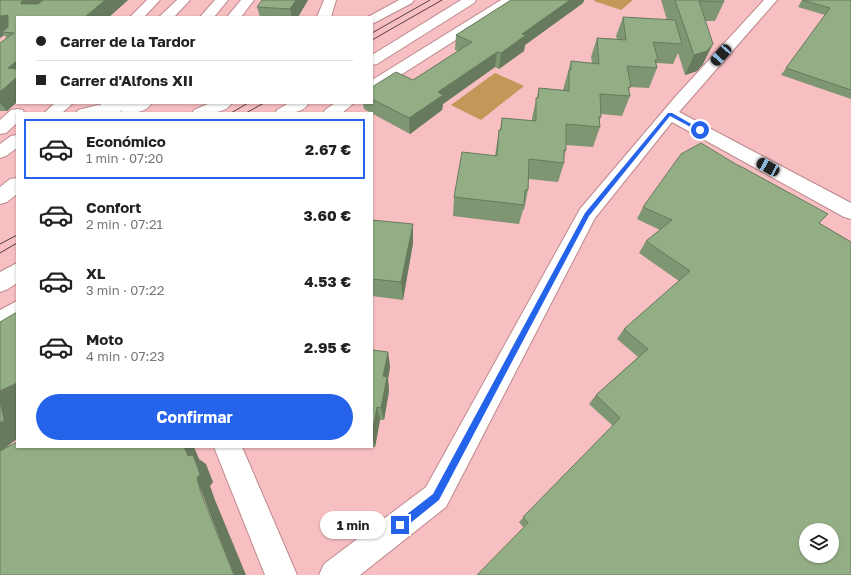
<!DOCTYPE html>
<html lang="es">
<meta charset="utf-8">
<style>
body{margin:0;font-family:"Golos Text",sans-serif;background:#f2f2f2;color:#222;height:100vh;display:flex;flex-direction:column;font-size:15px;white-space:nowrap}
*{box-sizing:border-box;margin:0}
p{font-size:13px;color:#767676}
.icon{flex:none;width:22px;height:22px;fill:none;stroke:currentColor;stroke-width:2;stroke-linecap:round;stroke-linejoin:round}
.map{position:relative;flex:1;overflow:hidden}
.panel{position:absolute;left:16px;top:112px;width:357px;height:336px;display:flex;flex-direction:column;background:#fff;border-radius:0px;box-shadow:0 1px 3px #0004}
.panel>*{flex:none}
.guide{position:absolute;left:16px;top:16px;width:357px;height:88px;border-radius:0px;box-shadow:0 1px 3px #0004;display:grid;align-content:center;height:88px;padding:0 20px;background:#fff}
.buttons{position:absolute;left:799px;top:523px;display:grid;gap:8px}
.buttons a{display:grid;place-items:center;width:40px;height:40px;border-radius:50%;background:#fff;box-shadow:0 1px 3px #0004;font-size:20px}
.end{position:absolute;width:18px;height:18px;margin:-9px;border:5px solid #2563eb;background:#fff;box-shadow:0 0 0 2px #fff}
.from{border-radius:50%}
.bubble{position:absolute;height:28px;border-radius:14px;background:#fff;box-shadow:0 1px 3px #0004;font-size:13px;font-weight:700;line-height:28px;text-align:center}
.car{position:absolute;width:12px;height:24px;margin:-12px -6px;border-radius:5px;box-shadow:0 0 3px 1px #0007;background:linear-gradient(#222 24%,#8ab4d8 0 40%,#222 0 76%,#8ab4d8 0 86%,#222 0)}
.guide b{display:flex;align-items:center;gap:14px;height:38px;font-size:15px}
.guide b+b{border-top:1px solid #e0e0e0}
.guide i{width:10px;height:10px;background:#222}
ul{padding:7px 0 0;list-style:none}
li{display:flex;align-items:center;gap:12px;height:60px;margin:0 8px 6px;padding:0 12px;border:2px solid transparent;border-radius:0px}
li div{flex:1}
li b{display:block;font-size:15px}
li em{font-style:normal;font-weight:700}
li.on{border-color:#2563eb}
li>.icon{width:36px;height:36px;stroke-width:1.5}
.button{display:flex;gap:8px;margin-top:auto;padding:8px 20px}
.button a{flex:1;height:46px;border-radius:24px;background:#2563eb;color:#fff;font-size:16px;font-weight:700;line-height:46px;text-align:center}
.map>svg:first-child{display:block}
.green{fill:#c39757}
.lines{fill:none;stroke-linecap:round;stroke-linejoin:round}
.minor-casing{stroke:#be898c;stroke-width:2}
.motorway-casing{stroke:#be898c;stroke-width:2}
.minor{fill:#fff;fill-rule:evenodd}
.motorway{fill:#fff;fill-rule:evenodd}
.tram{stroke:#583e3f;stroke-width:1}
.motorway-bridge-casing{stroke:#be898c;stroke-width:19;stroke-linecap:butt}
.motorway-bridge{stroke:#fff;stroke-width:18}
.wall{fill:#7e9672}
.shaded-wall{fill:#677a5d}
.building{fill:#93ae85;stroke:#677a5d;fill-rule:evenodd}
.route{fill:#2563eb}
</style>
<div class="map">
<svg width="851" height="575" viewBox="0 0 851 575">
<rect width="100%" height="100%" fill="#f7bfc2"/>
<!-- green -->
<path class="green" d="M595 0H633L621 10 594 1Z
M495 73 524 86 481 120 451 105Z"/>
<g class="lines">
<!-- minor casing -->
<g class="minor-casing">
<path id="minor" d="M147 0H160L144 17H130Z
M241 0H254L241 17H227Z
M324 0H336L331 17H317Z
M399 0H414L412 3 372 24V17H368Z
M501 0H516L514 3 377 90 372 92V80Z
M764 0H777L679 112 851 203V219L844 217 672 122 595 218 446 507 360 575H319L324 564 426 487 580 209 676 96Z
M106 103H152C144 115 128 113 116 113L118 110 104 113H76L78 110Z
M210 103H232C224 115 205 113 192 113L194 110Z
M335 103H354L342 113H323L325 110Z
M17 109 23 110 24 113H17V123L6 133 0 134V120L11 110Z
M17 301V323L0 332V310Z
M214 447H242L297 575H265Z"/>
</g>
<!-- motorway casing -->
<g class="motorway-casing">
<path id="motorway" d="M177 0H190L174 17H159Z
M215 0H228L214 17H200Z
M461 0H476L474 3 377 64 372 65V55Z
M55 103H73L62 113H44Z
M289 103H309C301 115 287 113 275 113L277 110Z
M17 135V148L6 156 0 158V144L11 136Z
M17 178V194L7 202 0 204V187L10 179Z
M17 263V283L8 289 0 292V272Z"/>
</g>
<!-- minor -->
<use href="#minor" class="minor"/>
<!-- motorway -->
<use href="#motorway" class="motorway"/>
<!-- tram -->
<path class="tram" d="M372 33 430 0
M372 40 442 0
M231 113 248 103
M246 113 264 103
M0 244 17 235
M0 253 17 243"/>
<!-- motorway-bridge casing -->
<g class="motorway-bridge-casing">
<path id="motorway-bridge" d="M105 113 116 103"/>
</g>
<!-- motorway-bridge -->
<use href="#motorway-bridge" class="motorway-bridge"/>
</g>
<!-- wall -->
<path class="wall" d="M0 0H128L109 17H17V102L7 111H0V43L7 38 4 35 0 38Z
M308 0 298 17H260L257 7Z
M511 0H584L583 3 525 45 524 51 499 69 495 67 443 104 442 110 410 134 364 109 363 103H372V87L413 80 458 51 455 50 456 35Z
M661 0H723L724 2 715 21H705L703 64 697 71 685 75 678 53 673 64 657 63 656 64 657 68 649 88 630 87 629 91 630 96 622 116 601 114V117L599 122 600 127 593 147 566 145V150L564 157V163L558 182 529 179 528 190 524 210H523L519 224 453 216 454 197 495 156 499 130H500L502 118 532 121V118L539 88 563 90 571 61 592 63 591 57 597 38 617 39 616 36 623 17 667 20Z
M802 0H851V99L781 75 825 15 798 7Z
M643 207 819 223 851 242 523 527 519 522 613 426 589 404 596 395 638 357 617 339 624 329 679 281 639 253 646 241 660 230 637 219Z
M372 220 413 243 403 300 372 296Z
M372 350 388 352 390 367 388 379 389 391 384 420H380L375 447H372Z"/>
<!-- shaded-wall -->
<path class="shaded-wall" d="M23 0H49L30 16 21 4V2Z
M105 0H128L109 17H85Z
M296 0H308L298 17H292L290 9Z
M570 0H584L583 3 525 45 524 51 499 69 501 53 522 34Z
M8 15 17 27 2 32 4 35 0 38V16H1Z
M713 44 703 64 697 71 685 75 694 55Z
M497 52 495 67 443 104 442 110 410 134 409 118 438 92Z
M17 61V102L7 111 0 103V92L8 68Z
M413 224V243L403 300 401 282Z
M388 352 390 367 388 379 389 391 384 420 381 408 383 376Z
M17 383V439L0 452V391Z
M377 407 380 420 375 447 372 435Z
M184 447H194L199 459 206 464 213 482 210 486 215 500 246 575H234Z"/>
<!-- building -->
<path class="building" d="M0 0H23L21 2V4H38L43 0H105L85 17H17V61L8 68 17 69V77L0 92V43L14 33 2 32 8 27V15L1 16H0Z
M262 0H296L290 9 257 7Z
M511 0H570L522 34 526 35 501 53 497 52 438 92 443 95 409 118 372 99V87L396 72 413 80 472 42 456 35Z
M675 0H723L724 2 699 1 713 44 707 51 694 55Z
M802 0H851V90L786 68 830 8Z
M623 17 675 20 682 44 653 42 658 60H655L657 68 627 66 631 87H628L630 96 600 94 601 117H599L600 127 566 124V150H564V163L529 159 528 190H525L524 205 454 197 462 152 497 156 499 130H501L502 118 536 121V98H538L539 88 569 91V70H571V61L599 64 597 38 626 40Z
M701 143 739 166H740L828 214 819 223 851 242V575H477L528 523 523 517 620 418 596 395 648 349 624 329 690 271 646 241 672 220 643 207 681 154ZM806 530H832V556H806Z
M372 220 413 224 401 282 372 279Z
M17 312V383L0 391V322Z
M372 350 388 352 383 376 387 377 381 408 377 407 372 435Z
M0 401 4 420 0 423Z
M17 442V447H184L188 456 193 455 200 474 197 478 201 493 234 575H0V451Z"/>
<!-- route -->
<path class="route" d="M668 113H672L702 130 698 131 670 116 589 216 439 500 403 529 400 530 397 529 396 525 397 522 433 494 585 213Z"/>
</svg>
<div class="buttons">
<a><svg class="icon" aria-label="layers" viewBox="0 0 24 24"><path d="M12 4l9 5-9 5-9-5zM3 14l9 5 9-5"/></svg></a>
</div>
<i class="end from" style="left:700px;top:130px"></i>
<i class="end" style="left:400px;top:525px"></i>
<div class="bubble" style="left:320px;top:511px;width:66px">1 min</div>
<i class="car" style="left:721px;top:55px;rotate:222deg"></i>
<i class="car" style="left:768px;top:167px;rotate:299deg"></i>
<div class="guide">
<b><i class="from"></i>Carrer de la Tardor</b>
<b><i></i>Carrer d'Alfons XII</b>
</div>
<section class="panel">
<ul>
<li class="on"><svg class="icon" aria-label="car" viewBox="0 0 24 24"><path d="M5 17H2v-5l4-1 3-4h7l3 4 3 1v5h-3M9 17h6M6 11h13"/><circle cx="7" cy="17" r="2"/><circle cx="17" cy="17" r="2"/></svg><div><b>Económico</b><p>1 min · 07:20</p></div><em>2.67 €</em></li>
<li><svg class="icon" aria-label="car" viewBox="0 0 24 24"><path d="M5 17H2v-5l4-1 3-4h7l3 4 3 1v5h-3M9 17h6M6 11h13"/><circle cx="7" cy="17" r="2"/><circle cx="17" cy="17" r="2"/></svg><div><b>Confort</b><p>2 min · 07:21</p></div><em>3.60 €</em></li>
<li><svg class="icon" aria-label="car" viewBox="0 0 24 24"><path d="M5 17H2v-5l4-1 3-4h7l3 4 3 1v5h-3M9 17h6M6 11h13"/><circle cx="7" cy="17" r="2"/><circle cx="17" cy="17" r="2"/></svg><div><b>XL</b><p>3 min · 07:22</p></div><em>4.53 €</em></li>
<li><svg class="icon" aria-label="car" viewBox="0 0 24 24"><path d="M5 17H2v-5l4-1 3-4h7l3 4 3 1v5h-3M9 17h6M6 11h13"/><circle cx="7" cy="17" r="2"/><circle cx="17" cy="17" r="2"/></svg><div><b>Moto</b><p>4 min · 07:23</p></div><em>2.95 €</em></li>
</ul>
<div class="button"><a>Confirmar</a></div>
</section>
</div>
